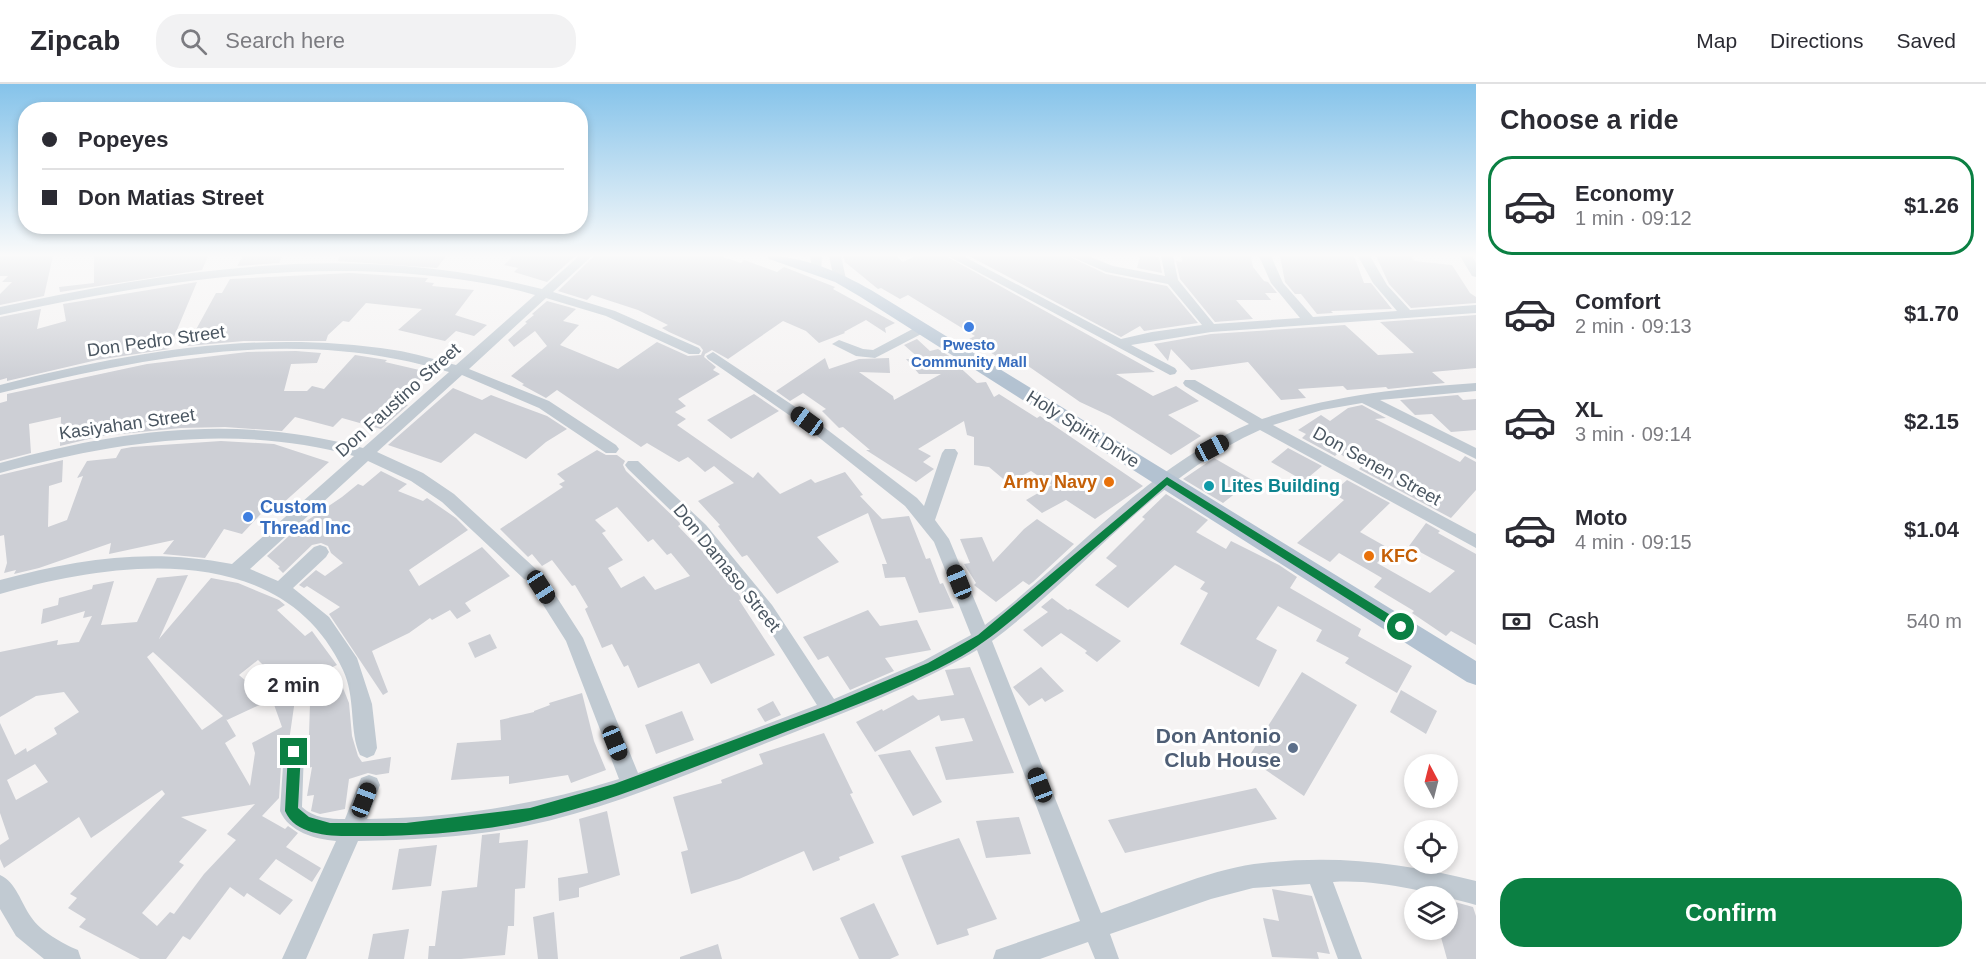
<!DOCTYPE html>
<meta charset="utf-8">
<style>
body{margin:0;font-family:Helvetica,sans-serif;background:#f2f2f3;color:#2b2b33;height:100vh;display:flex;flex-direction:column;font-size:22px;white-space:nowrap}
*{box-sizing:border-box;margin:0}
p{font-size:20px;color:#7c7c81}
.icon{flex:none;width:33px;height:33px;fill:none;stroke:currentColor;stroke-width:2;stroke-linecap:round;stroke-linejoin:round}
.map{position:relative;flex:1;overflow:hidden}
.panel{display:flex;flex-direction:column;background:#fff;width:510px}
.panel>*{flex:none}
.hud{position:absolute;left:18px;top:18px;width:570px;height:132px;border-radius:24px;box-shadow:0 3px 9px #0003;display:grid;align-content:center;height:132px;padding:0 24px;background:#fff}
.needle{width:39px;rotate:353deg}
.controls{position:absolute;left:1404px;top:670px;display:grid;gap:12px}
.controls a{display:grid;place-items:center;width:54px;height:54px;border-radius:50%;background:#fff;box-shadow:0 3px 9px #0003;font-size:30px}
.end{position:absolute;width:27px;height:27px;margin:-14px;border:8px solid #0b8043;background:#fff;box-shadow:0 0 0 3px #fff}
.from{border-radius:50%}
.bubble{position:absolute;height:42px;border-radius:21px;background:#fff;box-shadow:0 3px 9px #0003;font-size:20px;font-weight:800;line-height:42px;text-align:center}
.car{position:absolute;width:18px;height:36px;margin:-18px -9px;border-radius:8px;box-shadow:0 0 4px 2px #0007;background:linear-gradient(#222 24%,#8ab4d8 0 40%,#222 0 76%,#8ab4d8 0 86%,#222 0)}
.hud b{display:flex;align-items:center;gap:21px;height:57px;font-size:22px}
.hud b+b{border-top:2px solid #e1e1e2}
.hud i{width:15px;height:15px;background:#2b2b33}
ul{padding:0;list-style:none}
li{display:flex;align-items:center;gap:18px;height:99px;margin:0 12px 9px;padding:0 12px;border:3px solid transparent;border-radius:24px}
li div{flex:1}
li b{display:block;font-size:22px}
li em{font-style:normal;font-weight:800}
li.active{border-color:#0b8043}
li>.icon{width:54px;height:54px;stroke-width:1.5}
h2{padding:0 24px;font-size:27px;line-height:72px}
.pay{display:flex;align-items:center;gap:15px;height:66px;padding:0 24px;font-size:22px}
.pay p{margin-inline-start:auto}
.action{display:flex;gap:12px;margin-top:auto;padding:12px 24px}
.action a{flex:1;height:69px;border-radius:24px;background:#0b8043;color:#fff;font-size:24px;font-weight:800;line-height:69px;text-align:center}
header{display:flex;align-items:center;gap:36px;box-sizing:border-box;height:84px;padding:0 30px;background:#fff;border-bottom:2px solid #e1e1e2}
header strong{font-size:28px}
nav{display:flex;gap:33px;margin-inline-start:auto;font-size:21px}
.search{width:420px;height:54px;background:#f2f2f3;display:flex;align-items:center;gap:15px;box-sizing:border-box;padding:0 21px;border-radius:24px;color:#7c7c81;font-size:22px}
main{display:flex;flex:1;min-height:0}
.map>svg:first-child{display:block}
.building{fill:#cdcfd5;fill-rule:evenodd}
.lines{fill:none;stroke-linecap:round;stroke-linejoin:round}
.minor{fill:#c1cad2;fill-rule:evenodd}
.major{fill:#b3c2d1;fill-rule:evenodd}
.route{fill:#0b8043}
.shop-dot{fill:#3f7fe0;stroke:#fff;stroke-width:2}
.food-dot{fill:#e8710a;stroke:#fff;stroke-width:2}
.culture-dot{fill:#0f9aa8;stroke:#fff;stroke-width:2}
.service-dot{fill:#5c6f8a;stroke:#fff;stroke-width:2}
.labels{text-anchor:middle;stroke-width:6;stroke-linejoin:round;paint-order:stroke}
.far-shop-label{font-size:15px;font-weight:bold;fill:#366cbe;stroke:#fff}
.street-label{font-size:18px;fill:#4a5661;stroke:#fff}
.food-label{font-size:18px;font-weight:bold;fill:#c56008;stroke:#fff;text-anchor:end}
.culture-label{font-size:18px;font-weight:bold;fill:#0d838f;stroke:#fff;text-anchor:start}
.shop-label{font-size:18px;font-weight:bold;fill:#366cbe;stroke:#fff;text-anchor:start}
.near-service-label{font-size:21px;font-weight:bold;fill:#4e5e75;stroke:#fff;text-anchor:end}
</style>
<header>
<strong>Zipcab</strong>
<div class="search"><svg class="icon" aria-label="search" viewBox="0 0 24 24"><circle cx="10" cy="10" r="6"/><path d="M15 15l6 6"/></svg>Search here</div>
<nav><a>Map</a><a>Directions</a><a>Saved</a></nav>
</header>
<main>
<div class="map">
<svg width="1476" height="875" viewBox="0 0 1476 875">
<rect width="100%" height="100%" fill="#f5f3f3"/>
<!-- building -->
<path class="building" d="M0 172H53L44 212 0 221V210L12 198H2L8 192H0Z
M94 172H208L202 186 60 208 59 203 94 199Z
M243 172H282L279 179 237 182Z
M340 172H446L437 184 338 177Z
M513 172H575L547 198 514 188 518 184 504 181Z
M594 172H720L741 179 744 176 777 188 784 183 835 203 833 205 895 239 885 244 886 249 866 236 844 248 845 249 819 259 806 247 783 237 728 275 712 266 705 270 704 273 716 283 713 286 720 290 678 315 686 322 675 328 686 335 677 341 753 394 758 388 780 410 811 395 815 399 845 388 863 411 860 412 882 435 909 432 926 475 930 474 940 500 943 499 954 524 919 529 905 493 885 494 882 480H887L868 429 817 453 839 478 777 510 747 471 742 473 718 442 720 441 698 417 734 399 714 382 705 388 688 373 679 378 647 359 641 363 557 306 546 314 522 301 524 300 511 292 547 262 535 247 514 263 508 256 527 239 525 238 534 231 532 230 547 217 576 225 563 237 579 241 560 261 618 285 657 258 688 272 701 271 703 266 700 262 669 248 662 244 668 241 638 226 592 211 587 216 558 207Z
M843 172H896L903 178 915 172H946L1155 288 1116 290 1153 312 1176 302 1199 317 1168 331 1201 352 1171 371 1110 332 1080 318 1018 275 1009 280 985 265 981 267 965 257 975 252 908 211 900 215 881 204 878 205 845 178Z
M969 172H1068L1106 190 1167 202 1198 239 1144 247 1140 242 1121 253Z
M1140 172 1159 173 1162 189 1137 184Z
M1181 172H1251L1253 183 1264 197 1268 198 1277 209H1265L1271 216H1236L1253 235 1215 238 1180 195 1176 177 1182 178Z
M1280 172H1354L1364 199H1371L1392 225 1331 227 1333 229 1317 230 1301 210H1295L1285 198Z
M1376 172H1412L1414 177 1452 181 1470 209 1476 213V219L1411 224 1389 200Z
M350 189 428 194 425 198 434 199 432 202 474 206 455 231 487 241 474 252 456 247 445 257 398 246 422 225 366 219 349 238 343 237 328 251 326 257H244L187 262 216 209H222L230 195Z
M197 198 169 265 97 276 7 297V294L0 296V233L41 225 37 245 66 237 63 220Z
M1476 231V284L1432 288 1445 299 1388 305 1386 303 1347 306 1343 302 1298 305 1306 314 1281 316 1248 278 1191 286 1171 265 1168 277 1154 260 1211 250 1345 241 1378 271 1414 269 1380 238Z
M917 255 930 267 938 265 954 275 956 277 954 278 977 299 986 298 994 313 999 310 1037 334 1040 332 1143 402 1095 435 1066 416 1042 429 1026 416 1052 401 1031 387 1008 399 989 383 974 381V353L967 351 964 337 918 365 931 372 923 378 934 385 916 398 866 366H870L843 343 839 344 822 327 826 325 803 309 790 317 776 307 825 274 829 285 859 275 889 274 890 289 859 288 893 312 894 316 941 290H919L906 275H920L904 261Z
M296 267 321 269 317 279 291 280 284 307H307L312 302 324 305 355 271 387 276 385 278 428 288 399 319 408 321 381 345 342 334 333 343 295 333 282 347 225 343 181 344 101 352 60 362 61 333 29 340 31 369 0 377V319L7 317V310L147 280 247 268Z
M453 304 482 316 491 311 547 332 567 345 546 358 526 375 475 349 441 379 388 361Z
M754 310 779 327 731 355 707 336Z
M1458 311 1463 316 1476 315V346L1451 348 1432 330 1415 331 1400 316Z
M1362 321 1386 334 1375 335 1421 358 1460 378 1465 372 1476 378V406L1451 434 1359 385 1362 382 1338 369 1335 372 1302 354 1306 350 1298 346 1321 331 1330 337 1348 324Z
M221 357 274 360 329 378 282 420 273 417 242 450 224 445 205 474 163 470 174 456 109 470 111 459 39 484 14 490 16 486 4 489 7 479 4 451 0 452V391L63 376 62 398 49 402 48 443 67 436 83 392 77 394 87 377 116 374 121 365 132 363Z
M1288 364 1322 382 1304 397 1271 378Z
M597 366 606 371H617L625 377 623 381 626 387 681 440 678 442 725 491 742 515 739 516 775 571 711 600 699 579 638 604 628 581 624 583 612 560 602 564 585 525 588 523 575 501 572 502 552 476 542 482 532 470 528 473 500 445 563 403 559 400 565 397 557 390ZM617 423 648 458 653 455 667 471 671 469 690 492 655 506 644 492 621 504 608 484 623 476 602 449 606 447 595 436Z
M1214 374 1254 397 1239 409 1237 408 1223 419 1183 395Z
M381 387 407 400 398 407 423 417 427 414 456 434 468 446 409 486 419 502 482 463 510 492 465 519 471 527 457 535 450 526 432 536 430 534 409 549 372 567 388 608 383 611 329 530 340 523 307 502 304 504 299 501 316 486 325 492 343 479 331 469 328 462 321 459 312 461 283 489 278 484 280 483 267 472 302 440 342 413 358 400 363 402Z
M1347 396 1390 419 1360 448 1390 465 1377 479 1430 509 1455 487 1409 462 1426 439 1440 447 1438 449 1476 470V561L1451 547 1446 552 1412 529 1414 527 1374 503 1382 494 1339 469 1330 478 1297 459 1344 416 1332 409Z
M1166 410 1208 436 1196 448 1226 465 1231 457 1279 481 1297 493 1290 504 1361 545 1358 552 1412 582 1397 609 1345 579 1349 574 1316 557 1322 546 1278 522 1256 555 1277 566 1259 603 1180 560 1208 509 1200 505 1205 498 1175 481 1128 524 1095 501 1117 482 1106 474 1145 435 1142 433Z
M1037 435 1074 460 1033 498 1029 501 1023 497 996 518 974 501 976 499 964 480 970 479 960 455 982 453 993 478 1024 445Z
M188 491 159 555 211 494 238 499 279 516 285 521 277 526 305 552 312 547 337 581 307 595H298L289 657 285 659 282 667 279 714 262 732 285 745 288 742 298 749 286 763 321 784 312 798 276 775 259 795 293 816 280 831 247 809 244 813 230 803 190 856 183 852 166 875H140L79 843 86 835 68 824 77 814 70 810 165 710 162 706 91 754 79 733 4 784 0 775V761L9 755 0 729V639L15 671 26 664 27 668 57 650 54 644 79 628 64 608 36 612 0 633V568L58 556 57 561 79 558 92 532 83 534 85 527 41 540 43 525 58 521 59 514 92 505 93 501 114 497 101 541 137 538 157 494ZM153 568 223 632 202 646 147 573ZM258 576 276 594 254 604 239 591ZM272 615 282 643 252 659 255 669 250 702 225 659 236 652 226 635 227 636ZM35 680 48 698 16 716 7 696ZM255 720 227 750 236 756 204 790 174 830 170 828 157 842 142 829 184 781 179 778 207 746 181 733Z
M1052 514 1068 526 1070 525 1121 557 1097 578 1085 569 1087 567 1061 549 1042 563 1023 546 1048 528 1041 523Z
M868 526 880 542 917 536 931 566 885 574 894 587 850 606 828 572 818 576 803 553Z
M490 550 497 564 475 574 468 559Z
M970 583 1014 689 946 696 935 663 973 657 964 634 941 637 939 631 875 668 856 638 882 625 883 627 913 611 918 616 954 611 945 586Z
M1041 583 1064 607 1045 618 1042 614 1029 622 1013 603Z
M1302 588 1357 621 1304 712 1248 674Z
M343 604 349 619 352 652 358 672 362 678 391 673 389 689 376 691 368 689 349 695 345 725 320 730 311 727 314 711 307 712 312 683 308 684 310 619Z
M1401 606 1437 627 1426 650 1390 628Z
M582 609 594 657 606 686 571 699 568 691 509 700V692L451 696 457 659 501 656 500 636 534 628V627L550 621 549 619Z
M773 617 781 631 765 638 757 625Z
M682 627 694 656 656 670 645 641Z
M824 649 853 709 850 710 874 759 839 773 840 776 813 787 804 767 739 795 691 810 681 768 688 766 673 713 722 699 721 696 763 680 759 670Z
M910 666 942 718 913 732 878 671Z
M1256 704 1277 735 1125 769 1108 736Z
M607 727 620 791 579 804V813L559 817 558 794 588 789 579 735Z
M1019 733 1031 770 986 774 976 737Z
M500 749 499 759 528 756 525 804 515 805 514 842H508L505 871 461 875H428L429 862H435L442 807 477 803 482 751Z
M959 754 997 835 967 845 969 851 937 861 901 772Z
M437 761 431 802 392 806 399 765Z
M1272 805 1312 812 1330 870 1317 868 1319 875 1272 873 1263 834 1279 837Z
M1455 818 1473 823 1476 832V875H1447L1439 846H1448V819L1455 821Z
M874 819 899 871 890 875H859L840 834Z
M554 828 558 875H538L533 833Z
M409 845 404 875H368L373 850Z
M718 860 722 875H680V873Z"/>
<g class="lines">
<!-- minor -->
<path class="minor" d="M579 172H592L553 208 615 227 699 264 701 267 699 270H689L606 232 546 214 469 285 549 317 616 361 619 365 616 369H606L539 324 462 291 377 368 423 389 454 410 536 485 539 490 536 495 530 497 524 495 442 418 411 397 368 377 250 485 278 497 314 463 320 461 326 463 329 468 326 473 293 504 329 533 357 574 372 620 377 664 374 671 367 674 360 671C349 648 356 613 343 586 282 454 114 477 0 510V496C80 474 150 464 232 480L354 372C236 339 116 357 0 389V379C124 345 237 330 363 364L449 288C431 283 413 278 396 275 264 249 128 277 0 309V301C129 268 260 245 394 266 415 269 435 276 456 281L535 211C492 198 445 193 401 189 265 180 133 202 0 231V223C156 190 316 163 475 191 497 195 520 199 542 205Z
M810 172H822L821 190H813Z
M829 172H841L846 195 844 198 840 199 834 195Z
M948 172H963L1121 255 1152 248 1202 241 1168 200 1106 188 1070 172H1088L1113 182 1165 192 1161 172H1173L1178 196 1214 240 1300 234 1271 199 1259 172H1271L1283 199 1313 233 1397 227 1373 199 1358 172H1370L1387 201 1410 226 1476 221V229L1211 248 1131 261 1175 284 1177 287 1175 290 1170 291Z
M1460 172H1472L1476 179V193L1472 192Z
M922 240 927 241 928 244 927 247 875 274 856 272 832 260 839 256 863 265 873 266Z
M713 268 812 334 917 414 924 422 942 369 945 365H955L958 369 935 436 949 455 985 541C1073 474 1145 384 1249 340L1185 302 1183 299 1185 296H1195L1262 335C1332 311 1403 304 1476 299V307L1380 316 1476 364V375L1362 319 1322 326 1273 341 1476 450V464L1260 346C1154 393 1083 489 992 557L1101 829C1148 813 1206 787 1254 780 1332 770 1400 778 1476 797V821C1430 809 1381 795 1333 798L1362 875H1338L1310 800 1253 804 1211 815 1110 850 1119 875H1095L1088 858 1040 875H993L996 866 1080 837 977 566C915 603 848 627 782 653 698 685 614 724 525 742 470 753 414 756 358 757L306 875H282L336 757C315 755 289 748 280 727L284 667 287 660 294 657 301 660 304 667 302 723C314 734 329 735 345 735L361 694 369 691 377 694 380 701 367 735C454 734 536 721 619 695L566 557 535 508 532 503 535 498 541 496 547 498 583 554 638 689 817 621 760 531 694 449 628 385 625 381 628 377H638L706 441 772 521 834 615 923 577 971 551 934 458 905 422 802 340 708 275 706 272Z
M0 791C16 798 21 819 31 833 40 847 63 860 78 866L81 875H44L16 852 0 825Z"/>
<!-- major -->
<path class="major" d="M767 172C804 172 839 188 871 206L1476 577V601L1467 598 859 212 835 198 769 175Z"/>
</g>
<!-- sky -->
<linearGradient id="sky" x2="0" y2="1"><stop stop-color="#85c3ea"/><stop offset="0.58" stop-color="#fafafa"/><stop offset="1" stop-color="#fafafa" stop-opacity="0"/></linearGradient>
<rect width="1476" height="295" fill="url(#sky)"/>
<!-- route -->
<path class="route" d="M1167 393 1405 540V546H1397L1167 401C1130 434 1092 466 1055 499 1025 525 996 552 962 572 899 607 829 631 762 657 685 686 608 720 528 737 475 748 419 752 365 752 341 752 297 755 285 727L288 668 294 662 301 668 298 724 309 733 330 739H406L530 724 614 700 826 622 928 579 978 551Z"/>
<!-- markers -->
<g class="shop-dot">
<circle cx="969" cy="243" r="6"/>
<circle cx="248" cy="433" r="6"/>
</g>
<g class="food-dot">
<circle cx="1109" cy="398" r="6"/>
<circle cx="1369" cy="472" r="6"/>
</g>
<circle class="culture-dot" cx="1209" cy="402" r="6"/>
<circle class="service-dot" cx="1293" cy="664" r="6"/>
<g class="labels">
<!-- far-shop labels -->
<g class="far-shop-label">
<text x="969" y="266">Pwesto<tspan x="969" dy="17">Community Mall</tspan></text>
</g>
<!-- street labels -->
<g class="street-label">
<text transform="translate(156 257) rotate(-8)" y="6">Don Pedro Street</text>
<text transform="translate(398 316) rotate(-42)" y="6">Don Faustino Street</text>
<text transform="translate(127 340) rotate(-8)" y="6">Kasiyahan Street</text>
<text transform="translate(1083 345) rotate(32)" y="6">Holy Spirit Drive</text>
<text transform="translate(1377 382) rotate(29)" y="6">Don Senen Street</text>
<text transform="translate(727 484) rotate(51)" y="6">Don Damaso Street</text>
</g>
<!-- food labels -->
<g class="food-label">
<text x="1097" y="404">Army Navy</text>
<text x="1381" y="478" text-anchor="start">KFC</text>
</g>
<!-- culture labels -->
<g class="culture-label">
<text x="1221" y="408">Lites Building</text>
</g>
<!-- shop labels -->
<g class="shop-label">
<text x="260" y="429">Custom<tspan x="260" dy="21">Thread Inc</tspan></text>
</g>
<!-- near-service labels -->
<g class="near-service-label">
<text x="1281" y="659">Don Antonio<tspan x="1281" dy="24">Club House</tspan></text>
</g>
</g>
</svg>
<div class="controls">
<a><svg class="needle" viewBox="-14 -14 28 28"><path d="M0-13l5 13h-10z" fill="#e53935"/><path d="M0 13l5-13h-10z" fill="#7c7c81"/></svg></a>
<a><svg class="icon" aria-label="locate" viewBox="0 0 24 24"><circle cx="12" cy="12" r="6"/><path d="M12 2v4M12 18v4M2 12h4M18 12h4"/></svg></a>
<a><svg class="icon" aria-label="layers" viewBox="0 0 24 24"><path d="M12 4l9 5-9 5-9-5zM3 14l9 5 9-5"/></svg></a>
</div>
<i class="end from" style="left:1401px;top:543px"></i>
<i class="end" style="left:294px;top:668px"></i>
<div class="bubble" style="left:244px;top:580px;width:99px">2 min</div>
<i class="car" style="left:807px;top:337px;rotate:306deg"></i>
<i class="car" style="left:1212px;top:364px;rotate:62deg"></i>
<i class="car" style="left:959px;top:498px;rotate:338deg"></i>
<i class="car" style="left:541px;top:503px;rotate:147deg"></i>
<i class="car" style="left:615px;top:659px;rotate:158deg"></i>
<i class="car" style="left:1040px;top:701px;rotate:339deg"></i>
<i class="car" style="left:364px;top:716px;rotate:21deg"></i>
<div class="hud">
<b><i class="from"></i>Popeyes</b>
<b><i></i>Don Matias Street</b>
</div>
</div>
<section class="panel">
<h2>Choose a ride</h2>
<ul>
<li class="active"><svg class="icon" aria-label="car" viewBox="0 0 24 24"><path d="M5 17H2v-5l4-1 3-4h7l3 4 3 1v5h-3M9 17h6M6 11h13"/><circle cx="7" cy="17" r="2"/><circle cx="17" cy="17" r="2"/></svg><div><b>Economy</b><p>1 min · 09:12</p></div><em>$1.26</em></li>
<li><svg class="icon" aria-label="car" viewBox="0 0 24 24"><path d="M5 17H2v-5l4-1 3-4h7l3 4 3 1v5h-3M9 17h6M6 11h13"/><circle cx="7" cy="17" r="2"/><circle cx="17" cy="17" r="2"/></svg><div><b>Comfort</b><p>2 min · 09:13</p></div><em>$1.70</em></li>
<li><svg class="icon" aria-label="car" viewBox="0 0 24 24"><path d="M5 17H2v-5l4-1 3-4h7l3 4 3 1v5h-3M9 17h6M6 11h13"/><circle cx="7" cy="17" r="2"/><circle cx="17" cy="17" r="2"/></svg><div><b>XL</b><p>3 min · 09:14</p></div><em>$2.15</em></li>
<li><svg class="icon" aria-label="car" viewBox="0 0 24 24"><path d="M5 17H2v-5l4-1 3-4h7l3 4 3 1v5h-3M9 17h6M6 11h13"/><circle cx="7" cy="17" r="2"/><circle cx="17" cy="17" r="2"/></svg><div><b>Moto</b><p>4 min · 09:15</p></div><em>$1.04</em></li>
</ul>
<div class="pay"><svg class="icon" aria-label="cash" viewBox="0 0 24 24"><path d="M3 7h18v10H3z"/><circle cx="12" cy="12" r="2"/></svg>Cash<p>540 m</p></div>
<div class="action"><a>Confirm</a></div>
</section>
</main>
